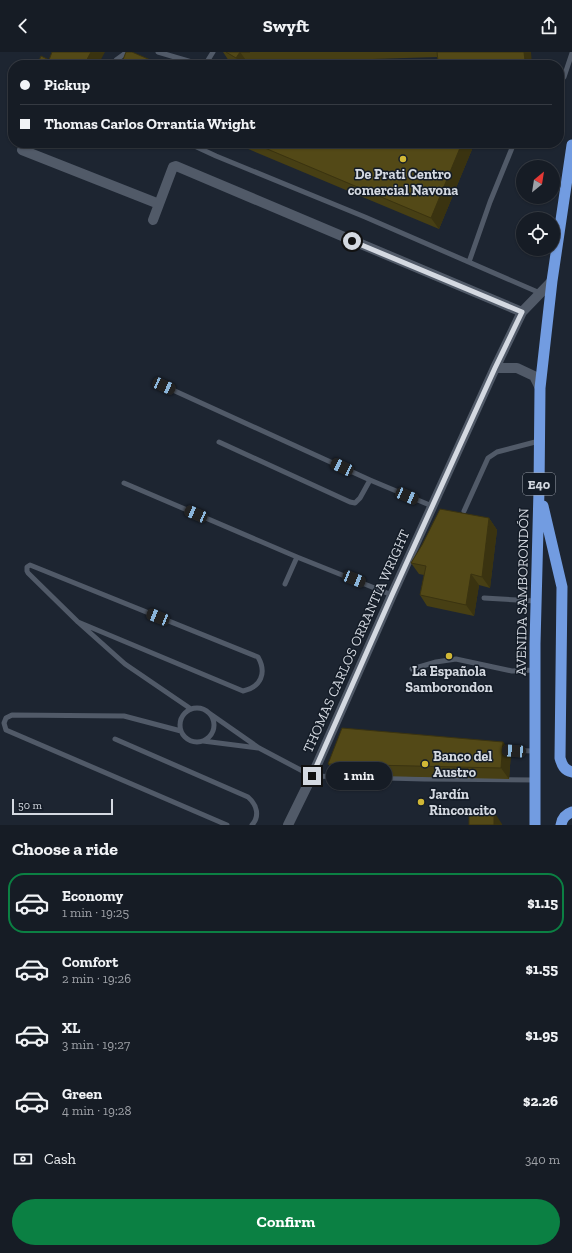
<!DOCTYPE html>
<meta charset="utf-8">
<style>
body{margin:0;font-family:"Zilla Slab",serif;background:#232932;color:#f1f3f6;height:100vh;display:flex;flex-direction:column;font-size:15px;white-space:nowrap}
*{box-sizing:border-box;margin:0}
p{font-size:13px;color:#9ea1a7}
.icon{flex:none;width:22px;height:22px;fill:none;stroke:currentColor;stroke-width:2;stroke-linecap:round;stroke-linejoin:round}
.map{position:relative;height:773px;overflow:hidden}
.panel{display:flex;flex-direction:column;background:#161c25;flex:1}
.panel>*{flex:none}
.top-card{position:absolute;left:8px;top:8px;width:556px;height:88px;border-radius:16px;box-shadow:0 1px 3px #0004,0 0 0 1px #353a42;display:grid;align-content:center;height:88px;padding:0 12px;background:#161c25}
.needle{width:26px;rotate:30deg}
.controls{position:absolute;left:516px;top:108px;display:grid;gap:8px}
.controls a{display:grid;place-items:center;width:44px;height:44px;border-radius:50%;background:#161c25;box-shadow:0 1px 3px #0004,0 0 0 1px #353a42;font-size:20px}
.scale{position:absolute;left:12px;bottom:10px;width:101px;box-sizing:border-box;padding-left:4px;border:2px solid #d4d9e1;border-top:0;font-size:11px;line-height:14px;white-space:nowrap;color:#d4d9e1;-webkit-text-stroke:3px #141c27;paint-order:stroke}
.end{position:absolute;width:18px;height:18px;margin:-9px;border:5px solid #d4d9e1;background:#111;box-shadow:0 0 0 2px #111}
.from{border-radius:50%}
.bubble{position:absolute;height:28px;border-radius:14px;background:#161c25;box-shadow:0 1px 3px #0004,0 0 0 1px #353a42;font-size:13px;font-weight:700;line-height:28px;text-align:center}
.car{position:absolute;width:12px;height:24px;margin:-12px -6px;border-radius:5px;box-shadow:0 0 3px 1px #0007;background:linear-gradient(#222 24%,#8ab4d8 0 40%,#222 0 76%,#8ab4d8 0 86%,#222 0)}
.top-card b{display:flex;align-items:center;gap:14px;height:38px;font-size:15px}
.top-card b+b{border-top:1px solid #353a42}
.top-card i{width:10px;height:10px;background:#f1f3f6}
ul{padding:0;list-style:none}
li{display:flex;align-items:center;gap:12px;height:60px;margin:0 8px 6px;padding:0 4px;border:2px solid transparent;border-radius:16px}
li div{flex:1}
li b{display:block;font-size:15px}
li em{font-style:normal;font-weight:700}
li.on{border-color:#0b8043}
li>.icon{width:36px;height:36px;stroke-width:1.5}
h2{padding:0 12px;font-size:18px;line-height:48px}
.pay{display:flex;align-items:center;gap:10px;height:44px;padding:0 12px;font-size:15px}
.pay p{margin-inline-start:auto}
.primary-button{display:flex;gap:8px;margin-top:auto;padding:8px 12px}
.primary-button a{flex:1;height:46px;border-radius:24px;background:#0b8043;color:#fff;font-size:16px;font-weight:700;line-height:46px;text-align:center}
header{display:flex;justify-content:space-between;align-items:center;height:52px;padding:0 12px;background:#161c25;font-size:18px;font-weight:700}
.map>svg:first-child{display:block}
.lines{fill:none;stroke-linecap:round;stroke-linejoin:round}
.service{stroke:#515a68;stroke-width:5}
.minor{stroke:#515a68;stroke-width:10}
.trunk{stroke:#729ce1;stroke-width:11}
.wall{fill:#473f14}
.shaded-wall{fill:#3a3310}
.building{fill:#534917;stroke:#3a3310}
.route{stroke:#d4d9e1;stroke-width:5}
.poi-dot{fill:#d0b736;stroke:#141c27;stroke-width:1.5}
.labels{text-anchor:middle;stroke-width:3;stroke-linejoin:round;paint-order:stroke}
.shield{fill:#141c27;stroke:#9aa0a9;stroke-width:1}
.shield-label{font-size:13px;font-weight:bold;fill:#d4d9e1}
.poi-label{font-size:14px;font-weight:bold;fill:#d4d9e1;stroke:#141c27}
.street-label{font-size:14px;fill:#d4d9e1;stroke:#141c27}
</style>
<header><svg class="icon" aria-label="back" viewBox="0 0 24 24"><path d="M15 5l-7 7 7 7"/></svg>Swyft<svg class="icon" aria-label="share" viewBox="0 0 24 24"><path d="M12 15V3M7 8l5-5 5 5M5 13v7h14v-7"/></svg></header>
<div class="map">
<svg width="572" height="773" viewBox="0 0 572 773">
<rect width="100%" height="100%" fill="#1d2531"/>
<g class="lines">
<!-- service -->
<path class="service" d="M158 0 202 13
M116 13V8L127 0
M205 13 213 0
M559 31 564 25 572 1
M188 91 216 104 365 165 540 241
M469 210 490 150 514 91
M164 334 370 428 432 454
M219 390 350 450 355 451 360 446 370 428
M124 431 297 505 392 543
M464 459 488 406 497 400 539 389
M285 532 297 505
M484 546 536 549
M78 570 243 639C261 635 267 621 258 605L30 513 27 515V519L28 521 78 570 125 612 191 657
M412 617 436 610 456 607 512 619 535 618
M180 673a17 17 0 1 1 34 0a17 17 0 1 1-34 0Z
M209 661 259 696 312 724 424 727 535 728
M181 679 124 664 12 663 6 666 4 671 6 678 227 773
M115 687 248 745C257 753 260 764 252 773
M203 689 258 696
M503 698 534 699"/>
<!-- minor -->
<path class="minor" d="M22 98 159 152
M153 168 173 115 176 114 522 260
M495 316H517L534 324 540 336
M288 773 312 724 392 543 495 316 522 260 552 229"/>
<!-- trunk -->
<path class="trunk" d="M543 454 562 535 560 706C562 713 564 718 572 720
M535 773V592L539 438 540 336 552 229 572 93
M561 773C562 766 566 762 572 760"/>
</g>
<!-- wall -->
<path class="wall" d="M223 0H531V9H534L537 13H441L438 9 437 5 248 11 247 13H237L229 9Z
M234 91H470L473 95 439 177Z
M489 466 497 478 490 536 479 533 474 564 427 554 420 543 424 523 419 522 411 511Z
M503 690 511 701 509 727 336 723 328 712Z"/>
<!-- shaded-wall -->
<path class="shaded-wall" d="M91 0H105L98 13H84Z
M240 0 248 11 247 13H241L236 6Z
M524 0H531L532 13 525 9Z
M462 91H470L473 95 439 177 431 166Z
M489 466 497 478 490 536 482 525Z
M471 522 479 533 474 564 466 553Z
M503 690 511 701 509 727 501 716Z
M494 760 502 772V773H494Z"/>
<!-- building -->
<path class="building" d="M52 0H91L84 13H37L41 4 49 8Z
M126 0H132L162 13H121Z
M226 0H250H240L236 6Z
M437 0H524L525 9H534V13H462V8L438 9Z
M253 91H462L431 166Z
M440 457 489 466 482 525 471 522 466 553 420 543 426 514 411 511 422 493Z
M342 676 503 690 501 716 328 712Z
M469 759 494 760V773H469Z"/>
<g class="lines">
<!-- route -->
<path class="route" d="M312 724 392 543 495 316 522 260 352 189"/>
</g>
<!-- markers -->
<g class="poi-dot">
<circle cx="403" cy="107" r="4"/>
<circle cx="449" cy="604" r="4"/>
<circle cx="425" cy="712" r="4"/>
<circle cx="421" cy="750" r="4"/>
</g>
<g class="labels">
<!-- shield labels -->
<rect class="shield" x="523" y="421" width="32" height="22" rx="3"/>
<g class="shield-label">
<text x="539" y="437">E40</text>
</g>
<!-- poi labels -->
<g class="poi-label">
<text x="403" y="127">De Prati Centro<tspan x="403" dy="16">comercial Navona</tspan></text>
<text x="449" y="624">La Española<tspan x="449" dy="16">Samborondon</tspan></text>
<text x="433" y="709" text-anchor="start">Banco del<tspan x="433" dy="16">Austro</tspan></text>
<text x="429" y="747" text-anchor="start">Jardín<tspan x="429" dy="16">Rinconcito</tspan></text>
</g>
<!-- street labels -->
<g class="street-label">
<text transform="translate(522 540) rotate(-89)" y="5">AVENIDA SAMBORONDÓN</text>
<text transform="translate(356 589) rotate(-66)" y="5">THOMAS CARLOS ORRANTIA WRIGHT</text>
</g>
</g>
</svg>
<div class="controls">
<a><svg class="needle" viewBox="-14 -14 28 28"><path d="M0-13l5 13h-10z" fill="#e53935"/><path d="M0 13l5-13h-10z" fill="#9ea1a7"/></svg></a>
<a><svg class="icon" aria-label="locate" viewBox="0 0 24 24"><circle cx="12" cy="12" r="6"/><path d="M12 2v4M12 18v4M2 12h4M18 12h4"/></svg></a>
</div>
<div class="scale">50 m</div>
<i class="end from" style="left:352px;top:189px"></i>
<i class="end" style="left:312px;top:724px"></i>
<div class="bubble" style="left:326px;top:710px;width:66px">1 min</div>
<i class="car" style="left:164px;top:334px;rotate:114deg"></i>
<i class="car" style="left:342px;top:415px;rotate:295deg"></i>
<i class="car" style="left:407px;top:444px;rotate:113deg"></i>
<i class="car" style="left:196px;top:462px;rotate:293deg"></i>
<i class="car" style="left:354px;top:527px;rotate:112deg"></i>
<i class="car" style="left:158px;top:565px;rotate:292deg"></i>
<i class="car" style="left:514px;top:699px;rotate:274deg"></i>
<div class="top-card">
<b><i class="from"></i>Pickup</b>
<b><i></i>Thomas Carlos Orrantia Wright</b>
</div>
</div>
<section class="panel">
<h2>Choose a ride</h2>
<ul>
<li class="on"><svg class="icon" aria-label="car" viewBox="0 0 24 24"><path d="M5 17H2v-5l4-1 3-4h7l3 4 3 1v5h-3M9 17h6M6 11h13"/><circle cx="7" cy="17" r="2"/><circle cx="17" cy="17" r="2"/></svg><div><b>Economy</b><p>1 min · 19:25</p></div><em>$1.15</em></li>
<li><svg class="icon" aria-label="car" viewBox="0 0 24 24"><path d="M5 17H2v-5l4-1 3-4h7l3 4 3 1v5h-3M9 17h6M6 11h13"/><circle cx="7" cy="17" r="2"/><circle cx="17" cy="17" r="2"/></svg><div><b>Comfort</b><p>2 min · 19:26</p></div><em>$1.55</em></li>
<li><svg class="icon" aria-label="car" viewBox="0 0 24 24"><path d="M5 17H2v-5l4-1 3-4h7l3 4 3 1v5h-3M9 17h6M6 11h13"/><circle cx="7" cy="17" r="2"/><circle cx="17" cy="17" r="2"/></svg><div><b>XL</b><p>3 min · 19:27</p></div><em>$1.95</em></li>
<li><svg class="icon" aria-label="car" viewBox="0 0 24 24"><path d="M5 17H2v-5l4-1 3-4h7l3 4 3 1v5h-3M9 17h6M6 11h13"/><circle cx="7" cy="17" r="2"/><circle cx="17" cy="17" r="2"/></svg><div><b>Green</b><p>4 min · 19:28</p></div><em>$2.26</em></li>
</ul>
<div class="pay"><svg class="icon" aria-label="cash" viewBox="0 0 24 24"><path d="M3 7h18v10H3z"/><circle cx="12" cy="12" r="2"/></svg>Cash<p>340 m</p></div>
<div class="primary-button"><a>Confirm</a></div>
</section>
